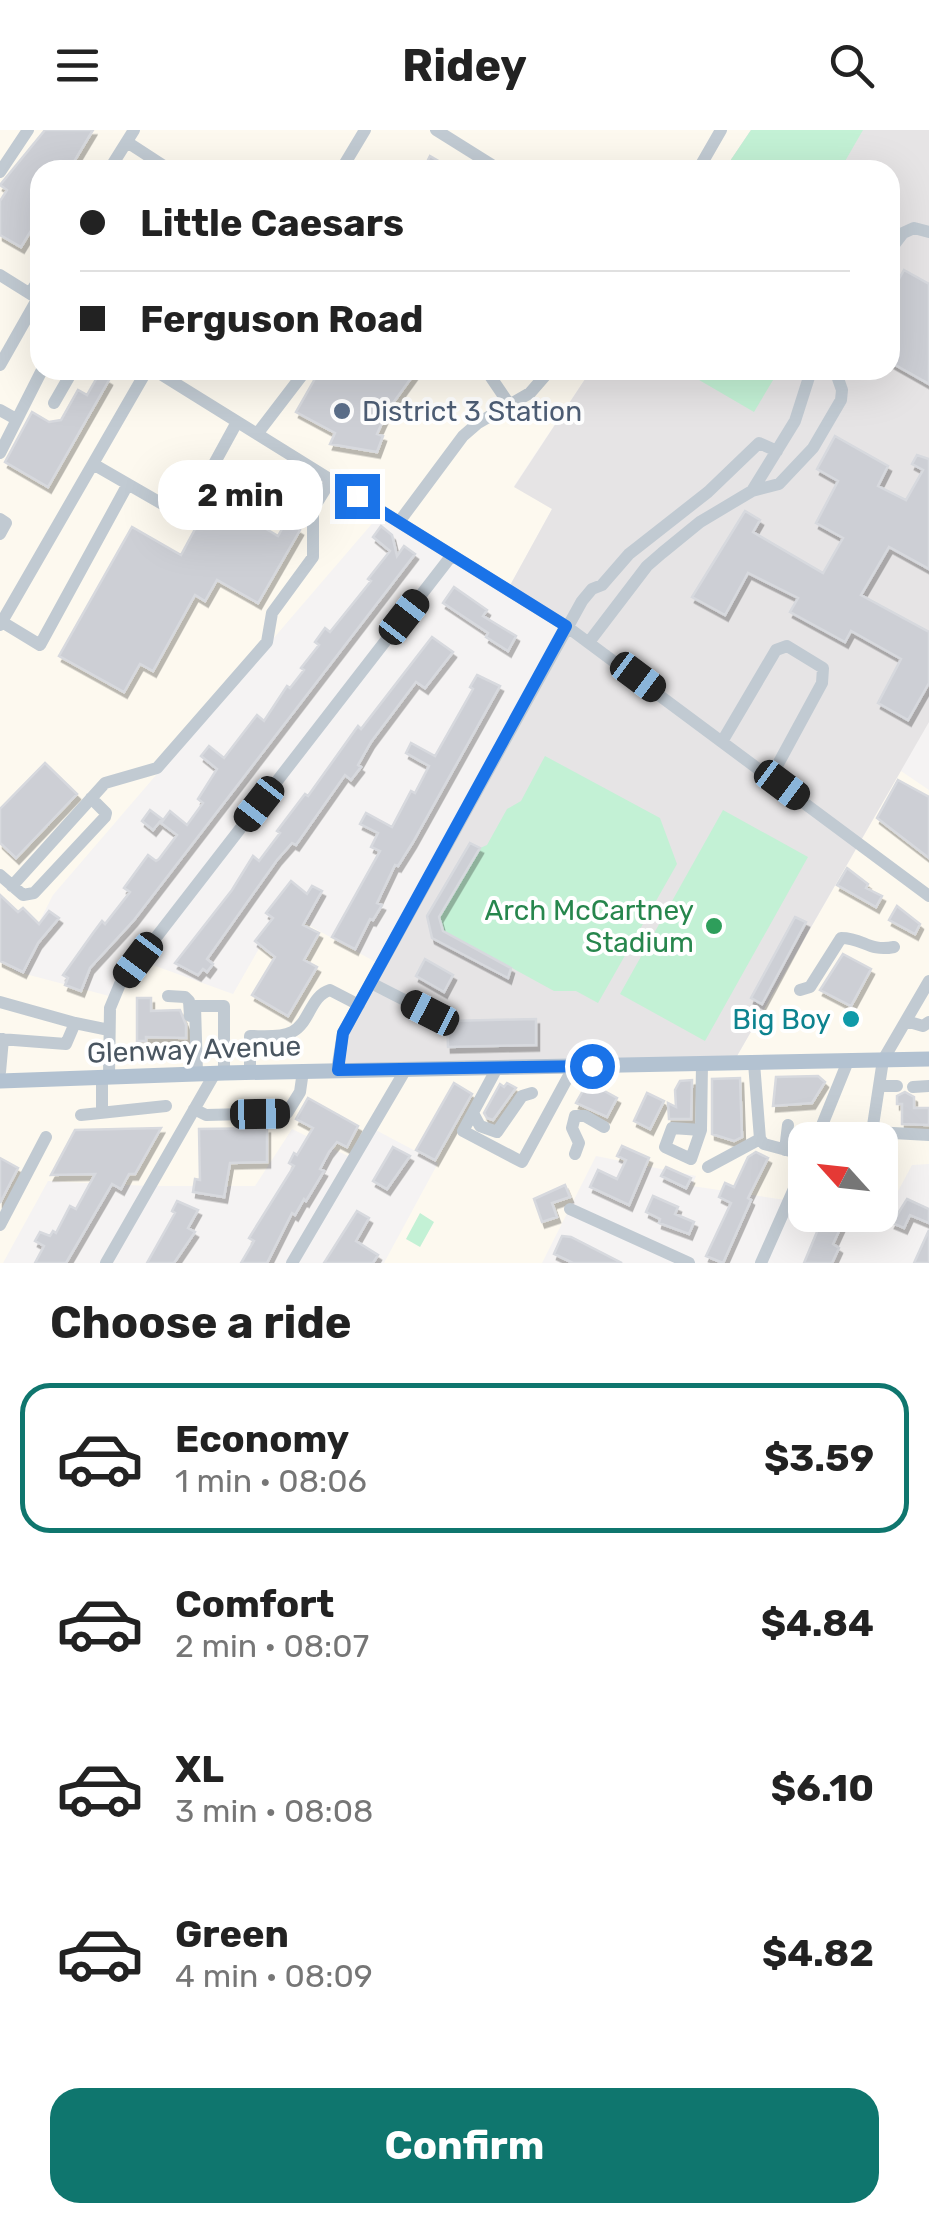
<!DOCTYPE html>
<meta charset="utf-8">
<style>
body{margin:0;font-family:Rubik,sans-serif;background:#f2f2f2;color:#222;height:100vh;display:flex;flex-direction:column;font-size:38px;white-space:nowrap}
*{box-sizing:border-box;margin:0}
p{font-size:32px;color:#767676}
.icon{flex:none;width:55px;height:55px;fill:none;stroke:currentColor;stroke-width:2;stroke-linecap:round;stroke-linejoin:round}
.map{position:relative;height:1133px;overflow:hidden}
.side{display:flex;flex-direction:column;background:#fff;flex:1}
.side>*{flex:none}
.top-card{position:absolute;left:30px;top:30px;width:870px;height:220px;border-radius:30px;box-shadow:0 10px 40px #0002;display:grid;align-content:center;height:220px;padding:0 50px;background:#fff}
.needle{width:65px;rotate:297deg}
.controls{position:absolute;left:788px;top:992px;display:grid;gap:20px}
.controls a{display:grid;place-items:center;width:110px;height:110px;border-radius:20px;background:#fff;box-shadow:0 10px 40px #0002;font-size:50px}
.end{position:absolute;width:45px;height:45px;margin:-22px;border:12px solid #1a73e8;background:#fff;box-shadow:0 0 0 5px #fff}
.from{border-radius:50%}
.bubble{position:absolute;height:70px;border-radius:30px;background:#fff;box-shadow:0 10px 40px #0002;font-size:32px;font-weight:700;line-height:70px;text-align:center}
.car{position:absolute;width:30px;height:60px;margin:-30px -15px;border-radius:12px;box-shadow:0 0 8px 2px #0007;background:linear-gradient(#222 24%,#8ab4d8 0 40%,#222 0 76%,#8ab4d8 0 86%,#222 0)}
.top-card b{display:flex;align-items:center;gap:35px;height:95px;font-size:38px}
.top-card b+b{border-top:2px solid #e0e0e0}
.top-card i{width:25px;height:25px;background:#222}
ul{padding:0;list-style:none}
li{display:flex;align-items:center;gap:30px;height:150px;margin:0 20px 15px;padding:0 30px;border:5px solid transparent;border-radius:30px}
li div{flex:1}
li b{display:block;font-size:38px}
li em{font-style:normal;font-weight:700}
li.active{border-color:#0f766e}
li>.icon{width:90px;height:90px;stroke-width:1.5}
h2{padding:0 50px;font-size:45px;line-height:120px}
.cta{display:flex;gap:20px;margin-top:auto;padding:20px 50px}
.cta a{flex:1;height:115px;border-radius:30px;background:#0f766e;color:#fff;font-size:40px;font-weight:700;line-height:115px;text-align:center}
header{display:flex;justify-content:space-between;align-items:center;height:130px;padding:0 50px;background:#fff;font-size:45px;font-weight:700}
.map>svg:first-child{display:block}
.commercial{fill:#fdf9ef}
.education{fill:#e6e4e5}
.green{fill:#c3f1d5}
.building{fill:#cdcfd5;stroke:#d7d9de;stroke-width:2.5;filter:url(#shadow)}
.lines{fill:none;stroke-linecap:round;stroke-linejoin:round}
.minor{stroke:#c1cad2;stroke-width:12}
.major{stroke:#b3c2d1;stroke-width:15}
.route{stroke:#1a73e8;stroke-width:12}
.service-dot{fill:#5c6f8a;stroke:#fff;stroke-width:4}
.leisure-dot{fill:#2e9e5b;stroke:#fff;stroke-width:4}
.culture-dot{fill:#0f9aa8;stroke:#fff;stroke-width:4}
.labels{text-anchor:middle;stroke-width:8;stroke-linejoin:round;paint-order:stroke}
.service-label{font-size:28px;fill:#4e5e75;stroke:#fff;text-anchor:start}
.leisure-label{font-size:28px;fill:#27864d;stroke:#fff;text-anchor:end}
.culture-label{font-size:28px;fill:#0d838f;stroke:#fff;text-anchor:end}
.street-label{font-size:28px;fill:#4a5661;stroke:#fff}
</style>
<header><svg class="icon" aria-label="menu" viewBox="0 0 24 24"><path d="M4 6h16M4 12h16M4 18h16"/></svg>Ridey<svg class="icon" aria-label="search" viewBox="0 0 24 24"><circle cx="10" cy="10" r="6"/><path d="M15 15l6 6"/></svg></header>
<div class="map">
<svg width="929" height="1133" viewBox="0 0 929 1133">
<defs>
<filter id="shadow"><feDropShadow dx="3" dy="5.5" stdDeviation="0" flood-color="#0004"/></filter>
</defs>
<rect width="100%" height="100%" fill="#f5f3f3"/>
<!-- commercial -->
<path class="commercial" d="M0 0H751L724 40H40V240H591L514 356 552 379 508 459 382 382 53 765 14 841 113 867 139 830 233 864 281 780 381 835 733 933 901 641 929 660V1034L912 1035 884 1087 871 1085H880V1010H805V1073L692 1056 696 1046 596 1026 542 1133H384L438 1033 372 998 354 1029 292 999 255 1056H148L48 1051 3 1133H0Z"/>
<!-- education -->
<path class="education" d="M751 0H929V592L733 933 337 940 343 903 566 497 508 459 552 379 514 357 591 240H890V40H724Z"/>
<!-- green -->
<path class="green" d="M751 0H863L840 40H724Z
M682 240H779L754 282Z
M545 626 660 688 677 734 598 873 576 861H554L512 838 508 848 432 808 427 786 470 713 480 718 487 715 507 679 521 671Z
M723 680 808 727 705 911 620 864Z
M420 1083 434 1092 420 1117 406 1109Z"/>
<!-- building -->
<path class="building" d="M45 0H93L69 40H40V86L21 117 0 105V71L7 60 0 55Z
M430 26 454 40H423Z
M904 140 929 154V254L890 232V165Z
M320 240H417L388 280 377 304 383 306 377 322 330 314 335 303 296 282Z
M99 244 109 250 48 357 5 332 32 282 49 292 61 290 78 260 87 265Z
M835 306 888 336 878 356 906 370 923 340 912 334 917 325 929 329V439L889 417 861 465 929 502V553L908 590 878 573 901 529 851 501 845 512 790 482 798 468 748 443 725 485 692 467 745 381 760 390 753 402 823 443 843 408 816 393 838 351 817 339Z
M253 371 266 379 258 394 278 406 286 392 300 400 258 473 217 450 205 471 195 465 153 541 140 534 124 562 59 526 132 397 181 425 200 390 206 393 218 373 244 387Z
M381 396 392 405 397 426 404 416 415 424 134 790 90 838 81 861 65 855 68 848 63 845 93 803 102 791 105 794 130 762 124 758 148 725 156 731 159 729 177 705 161 693 170 681 187 695 203 673 198 669 217 639 201 626 209 616 224 628 257 585 264 591 287 556 290 558 304 540 301 538 319 515 315 512 325 498 330 502 371 451 368 449 390 421 373 407Z
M454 457 487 480 483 486 516 506 508 521 486 507 488 503 443 473Z
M432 507 453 522 425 558 416 552 371 612 358 635 361 637 351 650 345 645 296 715 292 713 277 730 207 829 213 834 207 842 203 839 198 845 175 833 232 760 253 726 259 731 280 703 277 701 305 664 308 666 358 596 361 599Z
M477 545 500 556 413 712 398 736 395 735 377 773 382 775 373 790 370 789 355 819 332 807 380 721 371 717 378 703 360 694 366 683 392 697 411 661 415 663 429 636 406 623 411 613 435 626 473 559 470 557Z
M45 633 77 664 16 728 0 713V679Z
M898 650 929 667V728L877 688Z
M150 680 162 689 153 700 142 691Z
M470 713 480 718 439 787 443 801 511 838 508 848 432 808 427 786Z
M847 738 868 754 866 758 882 766 876 777 837 755Z
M291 751 307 764 312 756 322 761 303 795 319 803 304 830 317 837 288 886 252 865 275 827 255 811 273 788 266 783Z
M0 765 18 782 23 778 39 794 49 781 59 788 38 813 23 842 0 831Z
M897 776 920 794 915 804 889 790Z
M795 787 806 792 762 874 751 868Z
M843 824 871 839 851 876 820 860Z
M425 829 453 845 444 862 416 846Z
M137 868H151V881L180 880 186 895V908L146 907V911H137Z
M536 889V915L448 917 447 891Z
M818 946 825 952 812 973 773 976 776 947Z
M740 948 742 1007 734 1011 712 1004V949Z
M692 950 691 989H669L668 973 676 977 675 960 680 951Z
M588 952 617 968 607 987 576 973Z
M454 953 472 964 435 1030 416 1020Z
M507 953 516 958 493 990 487 988 484 983 500 954 504 957Z
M905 962 914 967V978H929V995L902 994V974H897V966Z
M647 963 664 971 650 999 634 991Z
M308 968 358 996 347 1017 337 1012 329 1022 320 1039 324 1041 306 1071 304 1069 295 1085 292 1083 267 1133H241L254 1111 249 1108 294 1036 289 1033 294 1023 297 1025 313 998 296 989Z
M161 998 135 1044H129L121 1059 112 1054 66 1133H35L44 1116 35 1111 40 1102 50 1106 53 1101 56 1103 70 1076 76 1079 95 1044 51 1045 75 1000Z
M267 998V1032L230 1033 224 1067 193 1062 195 1049 200 1050 199 999Z
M622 1016 649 1028 629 1075 590 1057 598 1040 617 1049 626 1030 617 1026Z
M393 1017 410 1026 387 1059 373 1051Z
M756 1022 768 1028 748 1068 751 1070 723 1133 706 1126 731 1073 719 1067 725 1053 734 1057 748 1027Z
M0 1028 18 1038 0 1073Z
M666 1037 691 1048 686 1058 661 1046Z
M565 1055 570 1067 552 1073 557 1087 542 1092 534 1069Z
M653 1066 678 1077 675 1084 694 1092 689 1104 659 1093 660 1089 646 1082Z
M907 1069 929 1079V1093L910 1085 904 1098 892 1093Z
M177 1071 198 1080 188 1098 195 1102 174 1133H147L175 1083 172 1081Z
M357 1081 369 1088 356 1111 378 1125 373 1133H324Z
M824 1085H841L840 1088 844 1090 833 1114 839 1118 832 1133H804Z
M929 1100V1133H914Z
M562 1106 571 1107 622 1133H573L554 1124Z"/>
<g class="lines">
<!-- minor -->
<path class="minor" d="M436 0 500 40
M127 12 170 40
M109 40 134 0
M341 40 365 0
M698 40 721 0
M0 42 28 0
M890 120 903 103 914 98 929 102
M0 145 40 170
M30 163 40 148
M0 235 38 168
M154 240 566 496 929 766
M253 240H254
M486 240 509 274
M54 273 73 240
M0 280 16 289
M257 304 306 240
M0 323 42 240
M93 334 185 387 237 292
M752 361 779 354 813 318 841 270 842 260 835 240
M0 389 6 393 0 404
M399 392 463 306 478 293 530 263 550 240
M2 492 40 515 128 354
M0 495 147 240
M589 512 647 436 662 423 700 392 752 361 795 291 810 244 815 240
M723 610 776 520 787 516 823 538 822 553 771 647
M0 745 23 765 34 763 105 687 106 683 91 668
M12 756 105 653 157 638 267 512 272 483 313 427V379L331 350
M371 853 430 883
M800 860 810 857 841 808C864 808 868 822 894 817
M168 866 185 867 189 871 190 886
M0 872 75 893 66 914 0 909
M906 891 923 896 929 892
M75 893 109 900
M754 933 760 1009 764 1014 805 1025
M497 938 463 1001 522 1032 574 936
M337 940 343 903 582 471 592 459 602 455 629 424 708 362 759 313 777 321
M0 942 3 909
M250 942V906C263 906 281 908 292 902 310 893 310 866 330 860L359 875
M197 943 195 876H224V943
M109 946 110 878 120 854 452 425
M879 956H897
M913 957 929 956
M194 979 206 985 287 983 300 962 303 941
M102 983V946
M473 983 480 996 497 1002 522 966 532 963
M81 985 166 976
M821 999 929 1005
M701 1000 672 998 665 1017 691 1029 701 1000 702 934
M872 1002 883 930 929 851
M816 1010 848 931
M785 1020 788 995
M575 1024 579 1013 572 998 575 986H585L604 997
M708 1037 760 1009
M570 1079 689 1133
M0 1095 46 1007
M106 1133 215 943
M292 1133 406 939
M761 1133 805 1034"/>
<!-- major -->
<path class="major" d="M0 951 224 943 929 929"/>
</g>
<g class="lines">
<!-- route -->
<path class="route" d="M357 366 566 496 343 903 338 940 592 936"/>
</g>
<!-- markers -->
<circle class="service-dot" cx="342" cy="281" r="10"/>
<circle class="leisure-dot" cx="714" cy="796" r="10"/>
<circle class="culture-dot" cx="851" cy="889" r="10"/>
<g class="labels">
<!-- service labels -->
<g class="service-label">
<text x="362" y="291">District 3 Station</text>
</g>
<!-- leisure labels -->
<g class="leisure-label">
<text x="694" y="790">Arch McCartney<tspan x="694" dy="32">Stadium</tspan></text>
</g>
<!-- culture labels -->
<g class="culture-label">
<text x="831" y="899">Big Boy</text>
</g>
<!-- street labels -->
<g class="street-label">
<text transform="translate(194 919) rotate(-2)" y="10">Glenway Avenue</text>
</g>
</g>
</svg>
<div class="controls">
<a><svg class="needle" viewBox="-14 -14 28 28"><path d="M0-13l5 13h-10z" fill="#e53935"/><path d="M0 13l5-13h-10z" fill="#767676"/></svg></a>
</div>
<i class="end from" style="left:592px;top:936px"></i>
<i class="end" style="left:357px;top:366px"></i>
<div class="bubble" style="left:158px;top:330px;width:165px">2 min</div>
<i class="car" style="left:404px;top:487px;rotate:38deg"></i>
<i class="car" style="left:638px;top:547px;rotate:127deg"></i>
<i class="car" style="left:782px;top:655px;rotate:127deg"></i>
<i class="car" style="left:259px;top:674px;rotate:218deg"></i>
<i class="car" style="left:138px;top:830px;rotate:217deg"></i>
<i class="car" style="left:430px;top:883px;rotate:297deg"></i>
<i class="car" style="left:260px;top:984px;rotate:89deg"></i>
<div class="top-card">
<b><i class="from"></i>Little Caesars</b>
<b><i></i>Ferguson Road</b>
</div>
</div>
<section class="side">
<h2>Choose a ride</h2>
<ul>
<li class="active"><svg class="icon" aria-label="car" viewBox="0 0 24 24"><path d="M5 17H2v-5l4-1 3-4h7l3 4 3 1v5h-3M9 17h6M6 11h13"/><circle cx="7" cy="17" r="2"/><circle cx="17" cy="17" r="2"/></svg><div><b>Economy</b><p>1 min · 08:06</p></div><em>$3.59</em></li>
<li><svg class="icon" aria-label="car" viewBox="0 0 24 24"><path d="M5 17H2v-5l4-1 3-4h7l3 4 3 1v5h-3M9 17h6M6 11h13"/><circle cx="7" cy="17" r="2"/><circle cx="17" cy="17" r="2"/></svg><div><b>Comfort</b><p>2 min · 08:07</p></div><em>$4.84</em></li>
<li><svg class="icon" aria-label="car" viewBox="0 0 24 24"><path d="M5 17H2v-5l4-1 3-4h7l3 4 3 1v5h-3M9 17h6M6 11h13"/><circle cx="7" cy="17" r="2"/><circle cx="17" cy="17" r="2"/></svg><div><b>XL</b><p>3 min · 08:08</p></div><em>$6.10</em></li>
<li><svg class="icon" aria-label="car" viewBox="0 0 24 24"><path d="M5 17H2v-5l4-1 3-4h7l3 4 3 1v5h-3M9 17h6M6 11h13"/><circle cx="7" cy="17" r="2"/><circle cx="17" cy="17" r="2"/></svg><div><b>Green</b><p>4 min · 08:09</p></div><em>$4.82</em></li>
</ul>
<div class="cta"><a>Confirm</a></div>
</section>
